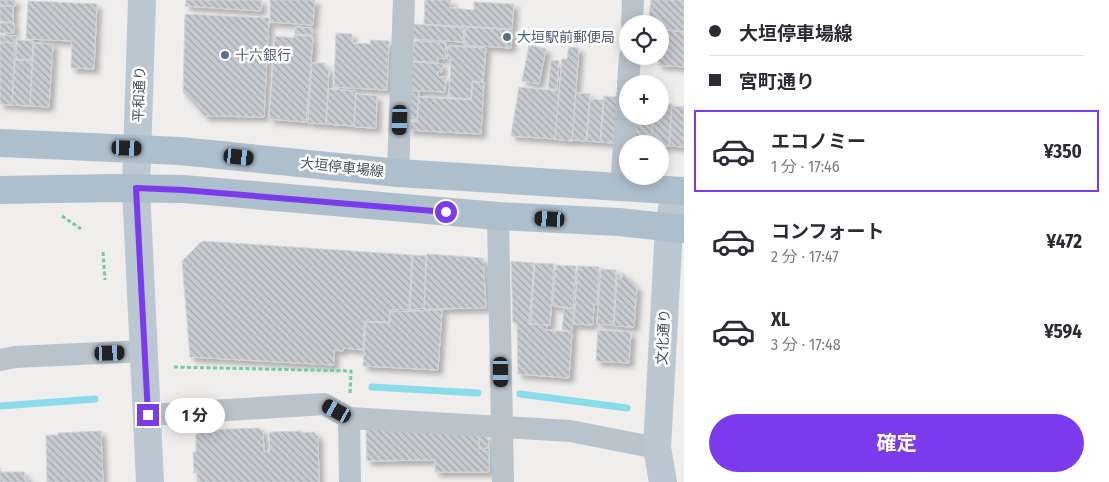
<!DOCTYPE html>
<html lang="ja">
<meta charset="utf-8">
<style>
body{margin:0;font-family:"Fira Sans Condensed","Noto Sans JP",sans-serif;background:#f2f2f3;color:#2b2b33;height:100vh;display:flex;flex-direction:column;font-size:19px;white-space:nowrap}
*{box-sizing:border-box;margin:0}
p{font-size:16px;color:#7c7c81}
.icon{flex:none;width:28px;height:28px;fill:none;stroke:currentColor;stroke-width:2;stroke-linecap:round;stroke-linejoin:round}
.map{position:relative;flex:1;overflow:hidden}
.sheet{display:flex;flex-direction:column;background:#fff;width:425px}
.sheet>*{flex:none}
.banner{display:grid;align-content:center;height:110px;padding:0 25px;background:#fff}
.buttons{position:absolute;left:619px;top:15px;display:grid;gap:10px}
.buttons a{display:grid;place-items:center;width:50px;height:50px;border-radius:50%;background:#fff;box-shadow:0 2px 12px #0003;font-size:25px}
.end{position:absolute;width:22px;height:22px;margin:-11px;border:6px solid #7c3aed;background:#fff;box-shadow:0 0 0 2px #fff}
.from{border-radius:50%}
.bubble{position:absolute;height:35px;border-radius:18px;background:#fff;box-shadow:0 2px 12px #0003;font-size:16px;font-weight:700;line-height:35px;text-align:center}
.car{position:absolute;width:15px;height:30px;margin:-15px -8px;border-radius:6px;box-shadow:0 0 4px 1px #0007;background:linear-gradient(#222 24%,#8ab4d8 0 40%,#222 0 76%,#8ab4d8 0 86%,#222 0)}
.banner b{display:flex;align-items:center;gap:18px;height:48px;font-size:19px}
.banner b+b{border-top:1px solid #e1e1e2}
.banner i{width:12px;height:12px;background:#2b2b33}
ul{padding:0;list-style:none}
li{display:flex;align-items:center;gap:15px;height:82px;margin:0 10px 8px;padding:0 15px;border:2px solid transparent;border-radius:0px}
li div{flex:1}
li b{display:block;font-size:19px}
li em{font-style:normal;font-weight:700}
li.active{border-color:#7c3aed}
li>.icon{width:45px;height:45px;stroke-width:1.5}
.cta{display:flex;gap:10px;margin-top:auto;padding:10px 25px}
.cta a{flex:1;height:58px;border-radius:30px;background:#7c3aed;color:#fff;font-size:20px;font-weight:700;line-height:58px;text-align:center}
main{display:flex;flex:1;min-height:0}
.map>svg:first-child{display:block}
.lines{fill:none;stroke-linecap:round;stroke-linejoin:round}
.stream{stroke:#89dcea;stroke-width:7}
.building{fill:url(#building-back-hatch);stroke:#d1d4d9;filter:url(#shadow)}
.path{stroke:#74cb9b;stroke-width:3;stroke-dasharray:4 2.5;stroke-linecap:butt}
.street{stroke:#b9c3cb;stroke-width:22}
.secondary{stroke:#bbc7d1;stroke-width:28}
.primary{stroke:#adbfcc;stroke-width:28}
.route{stroke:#7c3aed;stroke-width:6}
.service-dot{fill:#5c6f8a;stroke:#fff;stroke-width:2}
.labels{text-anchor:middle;stroke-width:5;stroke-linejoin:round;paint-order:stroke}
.service-label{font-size:14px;fill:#4e5e75;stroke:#fff;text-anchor:start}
.street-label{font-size:14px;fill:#46525b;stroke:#fff}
</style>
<main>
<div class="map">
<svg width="684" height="482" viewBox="0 0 684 482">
<defs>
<pattern id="building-back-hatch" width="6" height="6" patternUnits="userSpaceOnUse" patternTransform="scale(1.25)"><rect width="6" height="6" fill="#c7cbd0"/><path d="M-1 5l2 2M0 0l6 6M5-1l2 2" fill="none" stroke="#a3a7ac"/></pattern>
<filter id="shadow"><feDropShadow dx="4.5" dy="4.5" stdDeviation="2.5" flood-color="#0004"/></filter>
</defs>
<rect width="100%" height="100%" fill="#f0eded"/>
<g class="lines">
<!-- stream -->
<path class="stream" d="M372 387 478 393
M520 394 627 408
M0 406 95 399"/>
</g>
<!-- building -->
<path class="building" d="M0 0H15V6L0 5Z
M186 0H262L261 11 185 6Z
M270 0H315L313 25 270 22Z
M425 0H451L450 8 474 10V2L514 4 512 29 424 24Z
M651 0H684V31L660 29V24H648Z
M28 1 97 4 94 69 71 68 72 41 26 39Z
M0 6H13V22L0 21Z
M185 14 269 18 264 117 205 116 183 92Z
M0 23H14V33H0Z
M414 24 464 28 463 42 413 39Z
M295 27 312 28V35L295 34Z
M466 27 512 30 511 48 464 45Z
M661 30 684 32V67L658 65Z
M336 33 352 34V43L370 44 371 40 389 41 387 90 334 87Z
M0 35 16 36V43L0 42Z
M294 35 313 37 306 122 269 119 275 36 294 38Z
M17 40 33 41 32 59H16Z
M414 41 446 43 445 59 438 58V62L412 61Z
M0 42 15 43 12 105 0 104Z
M34 43 53 44 49 107 30 106Z
M529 45 546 49 539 84 522 81Z
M448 46 486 48 483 82 472 81 471 99 449 97 451 60 447 59Z
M569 47 579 48 572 141 555 139 562 59H567Z
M15 60 32 61 30 106 12 105Z
M551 60 559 61 557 89H548Z
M411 62 443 64 442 72 438 71V77H446L445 92 410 90Z
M312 63H325V69H329L326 124 308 123Z
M473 82H484L481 134 408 130V122H417L419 97 471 100Z
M519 87 559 91 555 139 511 136Z
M329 89 356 91 354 126 326 124Z
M410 91H419L417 120 408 119Z
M576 93 590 94 586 141 572 140Z
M356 94 377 96 376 128 354 127Z
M604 96 618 97 613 143 601 142Z
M590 99 603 100 600 142 587 141Z
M660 103 672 104 669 146H660V144H651L653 116H660Z
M672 106 684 107V147L669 146Z
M636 116H653L651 144H635Z
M202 241 412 255 409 309 390 310 389 322 364 321 363 350 343 348V351L334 350V365L190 357 182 261Z
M427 254 483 258 486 308 424 309Z
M413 255 426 256 424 308 410 310Z
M511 261 534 263 529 324 547 325 546 330 572 332 569 378 518 374 517 323H513Z
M535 263 554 264 550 325 531 324Z
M556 265 576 266 573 308 553 306Z
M578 266 599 267 597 304H594L593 325 574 324Z
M601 269 616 270 613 325 597 324Z
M622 272 637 287 634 327 614 326 617 278H622Z
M564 308 574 309 572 331 562 330Z
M442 310 438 370 363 366 366 322 390 323V312Z
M598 330 631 332 629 363 596 361Z
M260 428V430H263L264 452 270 451 269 433 272 432 302 431V433L315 432V435H318L319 482H197V473H194L193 452H196V434L199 433V430Z
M368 429 479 435V449L489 448V472H435V460L367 461 366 431Z
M101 431 103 482H47L46 435H58V433Z
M484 433 488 439 489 448H479V434Z
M0 468 1 472H24L25 480 31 479V482H0Z"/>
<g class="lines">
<!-- path -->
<path class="path" d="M62 216 81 229
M103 252 105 280
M174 367 351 371 350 394"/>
<!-- street -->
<path class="street" d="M632 24 633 0
M628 84 630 56
M398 173 404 0
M621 188 628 88
M498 216 503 482
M0 360 15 357 145 351
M148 415 324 404 349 418 570 431 657 448
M349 418 350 482"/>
<!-- secondary -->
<path class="secondary" d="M142 0 136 188 150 482
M663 482 657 448 669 228 675 191"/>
<!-- primary -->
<path class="primary" d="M0 143 180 151 398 173 684 191
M0 190 112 188 183 189 498 216 619 222 684 229"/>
</g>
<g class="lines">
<!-- route -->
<path class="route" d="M148 415 136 188 183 190 446 212"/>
</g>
<!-- markers -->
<g class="service-dot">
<circle cx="507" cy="37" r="5"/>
<circle cx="225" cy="55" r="5"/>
</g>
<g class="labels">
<!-- service labels -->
<g class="service-label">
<text x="517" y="42">大垣駅前郵便局</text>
<text x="235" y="60">十六銀行</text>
</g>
<!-- street labels -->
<g class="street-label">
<text transform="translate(139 94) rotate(-88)" y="5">平和通り</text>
<text transform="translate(342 167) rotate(6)" y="5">大垣停車場線</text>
<text transform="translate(663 337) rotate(-87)" y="5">文化通り</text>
</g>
</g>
</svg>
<div class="buttons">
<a><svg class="icon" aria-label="locate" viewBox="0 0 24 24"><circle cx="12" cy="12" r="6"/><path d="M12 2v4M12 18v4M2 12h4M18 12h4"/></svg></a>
<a>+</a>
<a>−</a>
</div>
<i class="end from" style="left:446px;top:212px"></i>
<i class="end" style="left:148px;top:415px"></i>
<div class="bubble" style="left:165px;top:398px;width:60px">1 分</div>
<i class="car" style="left:400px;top:120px;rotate:182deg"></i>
<i class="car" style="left:127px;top:148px;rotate:92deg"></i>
<i class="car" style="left:239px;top:157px;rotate:96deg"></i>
<i class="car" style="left:550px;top:219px;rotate:273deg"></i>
<i class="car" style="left:110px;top:353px;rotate:88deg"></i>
<i class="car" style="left:501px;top:372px;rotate:179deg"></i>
<i class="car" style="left:337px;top:411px;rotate:299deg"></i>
</div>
<section class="sheet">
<div class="banner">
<b><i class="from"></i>大垣停車場線</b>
<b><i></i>宮町通り</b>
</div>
<ul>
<li class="active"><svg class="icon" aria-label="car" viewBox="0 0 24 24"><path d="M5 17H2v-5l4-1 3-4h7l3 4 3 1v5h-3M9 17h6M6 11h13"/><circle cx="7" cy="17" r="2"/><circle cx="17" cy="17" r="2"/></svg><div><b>エコノミー</b><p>1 分 · 17:46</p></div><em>¥350</em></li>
<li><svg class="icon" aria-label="car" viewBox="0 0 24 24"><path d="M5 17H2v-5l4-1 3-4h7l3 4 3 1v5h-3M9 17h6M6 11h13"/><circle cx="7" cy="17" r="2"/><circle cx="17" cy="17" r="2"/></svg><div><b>コンフォート</b><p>2 分 · 17:47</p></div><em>¥472</em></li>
<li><svg class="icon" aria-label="car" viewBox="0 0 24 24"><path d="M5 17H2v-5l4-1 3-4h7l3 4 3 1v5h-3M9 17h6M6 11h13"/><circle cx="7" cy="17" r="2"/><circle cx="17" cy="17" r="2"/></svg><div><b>XL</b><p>3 分 · 17:48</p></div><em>¥594</em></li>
</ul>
<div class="cta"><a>確定</a></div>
</section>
</main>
